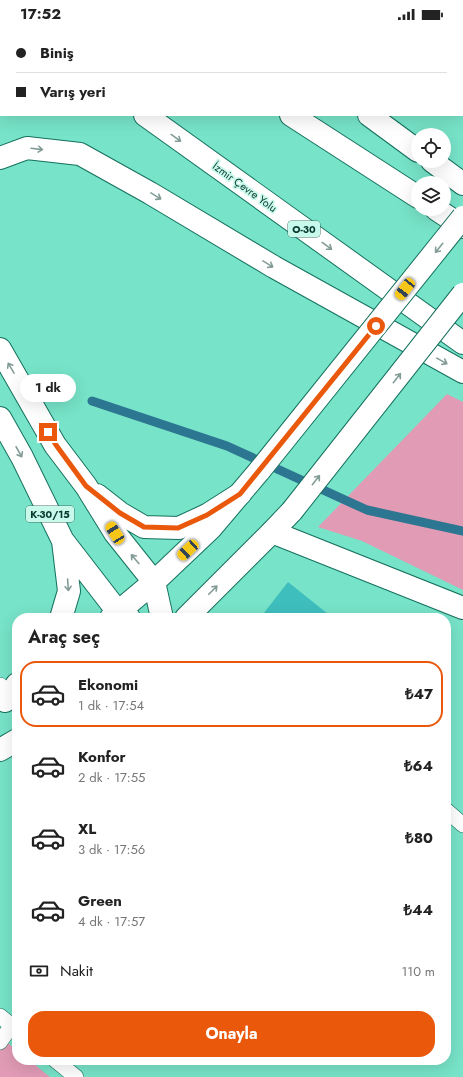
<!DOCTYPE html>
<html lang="tr">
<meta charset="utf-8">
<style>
body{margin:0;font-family:Jost,sans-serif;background:#f6f6f6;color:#222;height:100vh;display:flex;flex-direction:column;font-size:15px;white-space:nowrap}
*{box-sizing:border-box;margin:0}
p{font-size:13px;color:#767676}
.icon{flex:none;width:22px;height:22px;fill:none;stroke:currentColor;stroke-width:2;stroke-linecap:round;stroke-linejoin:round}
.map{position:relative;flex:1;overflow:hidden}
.drawer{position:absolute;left:12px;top:585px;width:439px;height:452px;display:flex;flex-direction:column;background:#fff;border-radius:16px;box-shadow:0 4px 16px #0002}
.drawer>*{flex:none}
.top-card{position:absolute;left:0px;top:0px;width:463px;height:88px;box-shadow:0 4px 16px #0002;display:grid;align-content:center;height:88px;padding:0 16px;background:#fff}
.controls{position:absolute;left:411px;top:100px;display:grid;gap:8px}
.controls a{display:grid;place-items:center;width:40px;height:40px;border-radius:50%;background:#fff;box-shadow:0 4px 16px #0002;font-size:20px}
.end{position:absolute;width:18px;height:18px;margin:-9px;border:5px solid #ea580c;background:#fff;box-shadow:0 0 0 2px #fff}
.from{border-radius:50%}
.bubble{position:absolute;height:28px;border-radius:14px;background:#fff;box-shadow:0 4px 16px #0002;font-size:13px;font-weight:700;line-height:28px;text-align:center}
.car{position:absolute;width:12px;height:24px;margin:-12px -6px;border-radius:5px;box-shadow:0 0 3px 1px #0007;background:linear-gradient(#f5c518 24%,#345 0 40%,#f5c518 0 76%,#345 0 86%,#f5c518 0)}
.top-card b{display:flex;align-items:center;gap:14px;height:38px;font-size:15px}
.top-card b+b{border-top:1px solid #e0e0e0}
.top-card i{width:10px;height:10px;background:#222}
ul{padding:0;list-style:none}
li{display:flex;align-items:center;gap:12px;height:66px;margin:0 8px 6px;padding:0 8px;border:2px solid transparent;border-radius:16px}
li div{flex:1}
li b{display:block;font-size:15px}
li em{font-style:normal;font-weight:700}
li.selected{border-color:#ea580c}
li>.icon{width:36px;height:36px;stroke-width:1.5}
h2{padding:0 16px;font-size:18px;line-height:48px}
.pay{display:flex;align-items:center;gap:10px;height:44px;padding:0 16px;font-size:15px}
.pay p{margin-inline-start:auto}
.primary-button{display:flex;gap:8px;margin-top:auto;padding:8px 16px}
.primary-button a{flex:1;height:46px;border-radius:16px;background:#ea580c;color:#fff;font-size:16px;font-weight:700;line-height:46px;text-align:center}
.status{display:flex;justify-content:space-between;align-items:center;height:28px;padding:0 20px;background:#fff;direction:ltr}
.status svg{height:11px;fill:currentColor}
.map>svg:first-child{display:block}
.green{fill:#e19bb5}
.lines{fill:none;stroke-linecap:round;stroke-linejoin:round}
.stream{stroke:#2d7691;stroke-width:9}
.building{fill:#3fbebe}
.service-casing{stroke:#15715e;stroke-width:16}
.minor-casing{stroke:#15715e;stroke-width:24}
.tertiary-casing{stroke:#15715e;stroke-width:24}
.motorway-casing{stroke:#15715e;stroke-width:24}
.service{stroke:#fff;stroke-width:15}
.minor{stroke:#fff;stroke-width:22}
.tertiary{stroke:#fff;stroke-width:22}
.motorway{stroke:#fff;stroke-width:22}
.tertiary-bridge-casing{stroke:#15715e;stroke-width:24;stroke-linecap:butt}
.tertiary-bridge{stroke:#fff;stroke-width:22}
.oneway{stroke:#839c97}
.route{stroke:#ea580c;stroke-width:5}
.labels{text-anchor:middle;stroke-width:3.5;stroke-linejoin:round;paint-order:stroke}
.shield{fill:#c8f9ea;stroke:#417367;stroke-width:1}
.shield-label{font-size:10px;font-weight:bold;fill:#07392f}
.street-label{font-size:11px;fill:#07392f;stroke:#c8f9ea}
</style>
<div class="status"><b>17:52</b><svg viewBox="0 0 49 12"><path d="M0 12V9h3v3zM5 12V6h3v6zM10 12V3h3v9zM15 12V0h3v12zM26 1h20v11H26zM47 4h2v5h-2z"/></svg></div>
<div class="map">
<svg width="463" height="1049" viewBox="0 0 463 1049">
<rect width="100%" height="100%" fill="#77e3c8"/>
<!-- green -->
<path class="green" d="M447 366 463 374V562L362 513 318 499Z
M0 1009 17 1022V1032H29L50 1049H0Z"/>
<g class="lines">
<!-- stream -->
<path class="stream" d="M92 373 227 418 367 482 463 503"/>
</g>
<!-- building -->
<path class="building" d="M288 554 333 590H260Z"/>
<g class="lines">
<!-- service casing -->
<g class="service-casing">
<path id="service" d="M0 657 5 673
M446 782 463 797
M0 988 17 1002
M0 1014 12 997
M55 1032 76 1049"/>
</g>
<!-- minor casing -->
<g class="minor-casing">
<path id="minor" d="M272 504 463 580"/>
</g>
<!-- tertiary casing -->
<g class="tertiary-casing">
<path id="tertiary" d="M111 590 154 554 211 500 260 442
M186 590 272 504 292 483
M0 722 17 712"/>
</g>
<!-- motorway casing -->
<g class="motorway-casing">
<path id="motorway" d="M27 0 28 1
M174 0 175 1
M257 0 258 1
M145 87 463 315
M291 87 418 169
M369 87 418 123
M0 130 27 120 80 126 150 165 274 239 463 344
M432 133 463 156
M436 181 463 199
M0 321 55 417 86 458 115 505 154 554 162 590
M0 390 22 429 63 513 69 563 61 590
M97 467 120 485 144 499 179 500 207 487 240 466
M64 514 118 584 129 590
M5 673 17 656"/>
</g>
<!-- service -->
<use href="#service" class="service"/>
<!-- minor -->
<use href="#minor" class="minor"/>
<!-- tertiary -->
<use href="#tertiary" class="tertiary"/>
<!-- motorway -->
<use href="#motorway" class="motorway"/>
<!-- tertiary-bridge casing -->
<g class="tertiary-bridge-casing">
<path id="tertiary-bridge" d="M260 442 463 189
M292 483 463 266"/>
</g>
<!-- tertiary-bridge -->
<use href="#tertiary-bridge" class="tertiary-bridge"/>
</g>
<!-- one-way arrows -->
<defs><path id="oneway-shaft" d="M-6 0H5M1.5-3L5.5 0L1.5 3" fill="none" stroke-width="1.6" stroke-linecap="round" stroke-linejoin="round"/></defs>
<g class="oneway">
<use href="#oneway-shaft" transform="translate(176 110) rotate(36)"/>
<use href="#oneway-shaft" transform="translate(37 121) rotate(7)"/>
<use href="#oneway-shaft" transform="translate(156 168) rotate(31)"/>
<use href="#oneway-shaft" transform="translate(327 218) rotate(36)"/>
<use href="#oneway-shaft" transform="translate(439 220) rotate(129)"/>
<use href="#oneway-shaft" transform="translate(268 236) rotate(31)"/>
<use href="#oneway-shaft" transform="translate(442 333) rotate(29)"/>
<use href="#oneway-shaft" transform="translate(11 340) rotate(-120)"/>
<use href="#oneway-shaft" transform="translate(397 350) rotate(-52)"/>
<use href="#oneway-shaft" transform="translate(19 424) rotate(61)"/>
<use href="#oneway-shaft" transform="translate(316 452) rotate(-52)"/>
<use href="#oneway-shaft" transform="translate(135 531) rotate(-130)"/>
<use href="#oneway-shaft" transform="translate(68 557) rotate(86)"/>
<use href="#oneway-shaft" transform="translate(213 562) rotate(-45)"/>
</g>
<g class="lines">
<!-- route -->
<path class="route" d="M48 404 56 417 86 458 120 485 144 499 178 500 207 487 240 466 376 298"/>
</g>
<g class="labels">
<!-- shield labels -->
<g class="shield">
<rect x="288" y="193" width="32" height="16" rx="3"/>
<rect x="26" y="478" width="48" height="16" rx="3"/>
</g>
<g class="shield-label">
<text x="304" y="205">O-30</text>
<text x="50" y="490">K-30/15</text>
</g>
<!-- street labels -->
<g class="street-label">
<text transform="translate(245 159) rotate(36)" y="4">İzmir Çevre Yolu</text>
</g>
</g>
</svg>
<div class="controls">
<a><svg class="icon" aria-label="locate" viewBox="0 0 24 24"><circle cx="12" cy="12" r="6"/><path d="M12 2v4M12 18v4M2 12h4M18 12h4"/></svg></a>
<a><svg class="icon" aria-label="layers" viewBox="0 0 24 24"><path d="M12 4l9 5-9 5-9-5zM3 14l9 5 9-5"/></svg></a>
</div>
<i class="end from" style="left:376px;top:298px"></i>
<i class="end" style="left:48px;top:404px"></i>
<div class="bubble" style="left:20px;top:346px;width:56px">1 dk</div>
<i class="car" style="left:405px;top:261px;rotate:218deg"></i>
<i class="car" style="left:115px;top:505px;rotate:328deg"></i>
<i class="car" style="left:188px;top:522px;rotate:227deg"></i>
<div class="top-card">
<b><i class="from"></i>Biniş</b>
<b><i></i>Varış yeri</b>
</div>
<section class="drawer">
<h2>Araç seç</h2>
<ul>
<li class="selected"><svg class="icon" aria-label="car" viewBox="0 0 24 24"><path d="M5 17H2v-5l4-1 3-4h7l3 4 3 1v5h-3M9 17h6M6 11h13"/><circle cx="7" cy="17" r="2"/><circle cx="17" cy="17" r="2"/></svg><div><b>Ekonomi</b><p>1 dk · 17:54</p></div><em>₺47</em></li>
<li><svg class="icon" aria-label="car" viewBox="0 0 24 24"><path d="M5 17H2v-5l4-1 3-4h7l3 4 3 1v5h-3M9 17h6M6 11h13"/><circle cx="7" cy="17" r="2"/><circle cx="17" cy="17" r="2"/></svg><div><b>Konfor</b><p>2 dk · 17:55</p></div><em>₺64</em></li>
<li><svg class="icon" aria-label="car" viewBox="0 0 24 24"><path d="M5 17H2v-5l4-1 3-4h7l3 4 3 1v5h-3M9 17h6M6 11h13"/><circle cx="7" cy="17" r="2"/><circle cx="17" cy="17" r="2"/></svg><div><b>XL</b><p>3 dk · 17:56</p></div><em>₺80</em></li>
<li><svg class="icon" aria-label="car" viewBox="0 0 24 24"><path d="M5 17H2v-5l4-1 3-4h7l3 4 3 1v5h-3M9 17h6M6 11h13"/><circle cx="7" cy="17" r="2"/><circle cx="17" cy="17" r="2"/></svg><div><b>Green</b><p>4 dk · 17:57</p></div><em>₺44</em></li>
</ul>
<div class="pay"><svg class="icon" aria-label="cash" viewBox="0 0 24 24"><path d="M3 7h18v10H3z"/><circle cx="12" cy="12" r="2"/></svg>Nakit<p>110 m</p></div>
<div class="primary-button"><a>Onayla</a></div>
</section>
</div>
